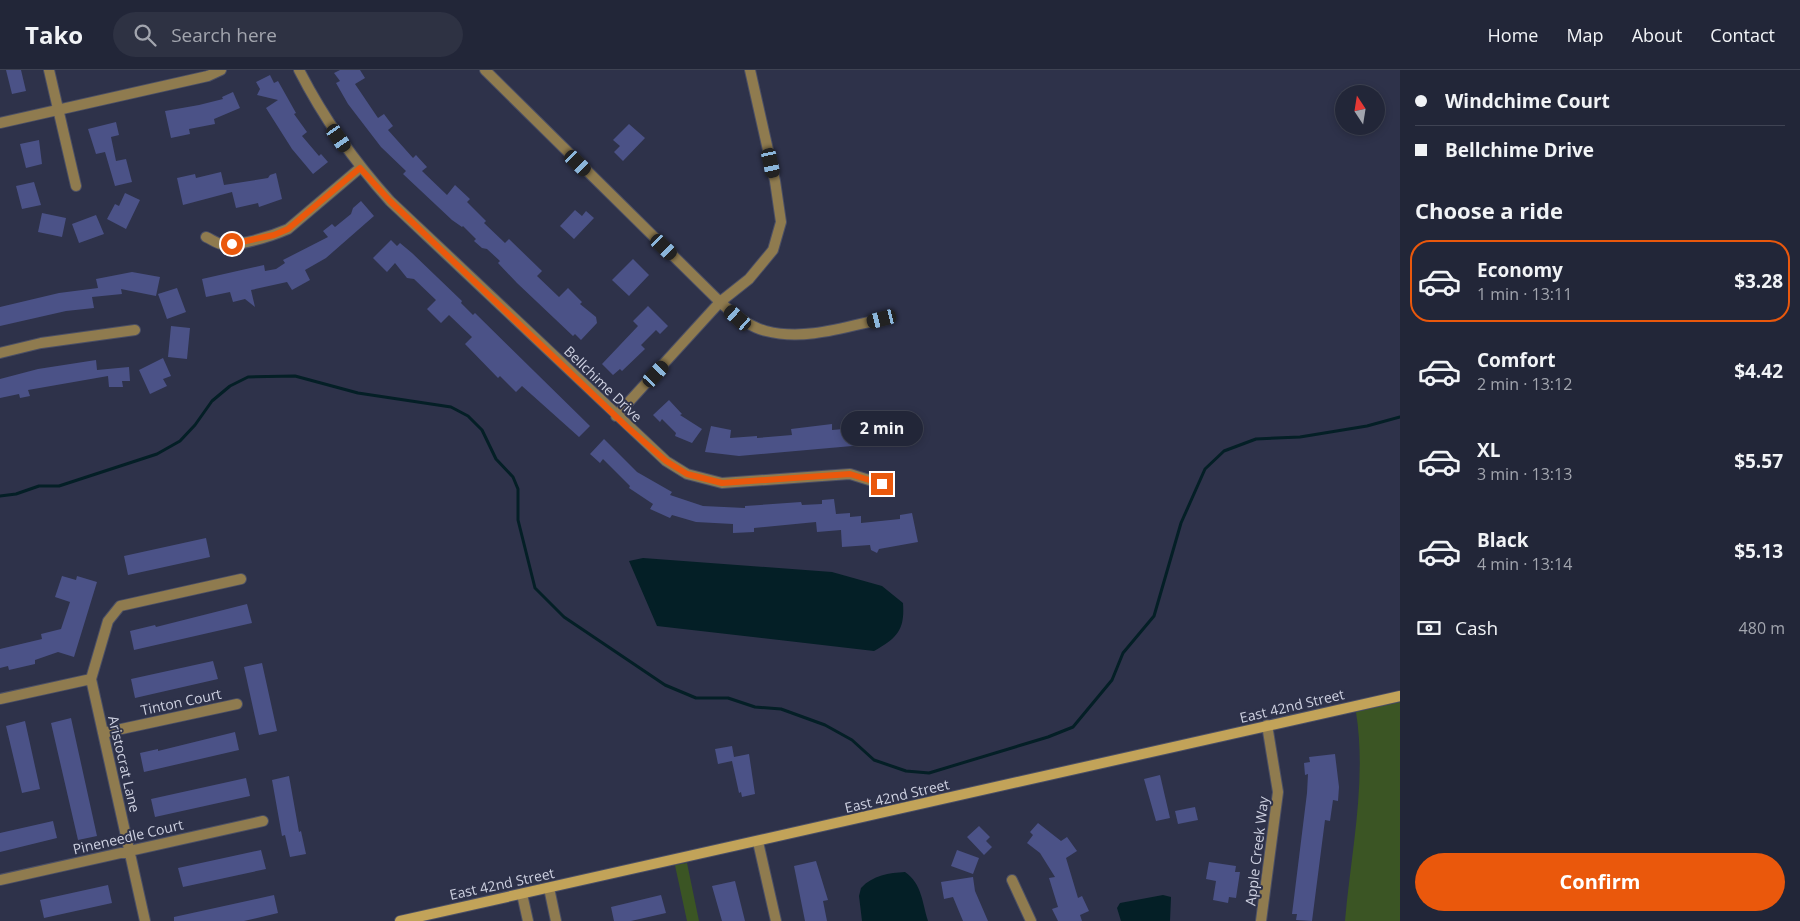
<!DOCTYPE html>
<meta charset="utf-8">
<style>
body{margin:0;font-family:"Open Sans",sans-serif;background:#2e3243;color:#f1f3f6;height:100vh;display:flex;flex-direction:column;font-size:19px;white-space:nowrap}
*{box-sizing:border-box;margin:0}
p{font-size:16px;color:#a2a5ae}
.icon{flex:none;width:28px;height:28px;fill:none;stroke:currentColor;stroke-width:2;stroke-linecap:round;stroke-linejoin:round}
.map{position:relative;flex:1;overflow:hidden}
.side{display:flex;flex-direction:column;background:#222638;width:400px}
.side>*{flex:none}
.guide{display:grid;align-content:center;height:110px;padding:0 15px;background:#222638}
.needle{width:32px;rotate:348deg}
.buttons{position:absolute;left:1335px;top:15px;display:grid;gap:10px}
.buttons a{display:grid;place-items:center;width:50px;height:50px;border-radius:50%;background:#222638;box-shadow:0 2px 8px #0003,0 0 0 1px #3f4353;font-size:25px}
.end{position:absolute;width:22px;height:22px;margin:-11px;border:6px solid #ea580c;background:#fff;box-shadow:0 0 0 2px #fff}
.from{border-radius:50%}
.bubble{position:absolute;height:35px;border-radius:18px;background:#222638;box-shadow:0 2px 8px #0003,0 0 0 1px #3f4353;font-size:16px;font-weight:700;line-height:35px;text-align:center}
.car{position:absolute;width:15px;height:30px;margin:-15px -8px;border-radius:6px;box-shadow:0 0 4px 1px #0007;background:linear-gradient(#222 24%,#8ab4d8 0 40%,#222 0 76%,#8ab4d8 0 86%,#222 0)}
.guide b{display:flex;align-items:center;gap:18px;height:48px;font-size:19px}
.guide b+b{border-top:1px solid #3f4353}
.guide i{width:12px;height:12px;background:#f1f3f6}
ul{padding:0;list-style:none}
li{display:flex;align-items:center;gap:15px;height:82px;margin:0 10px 8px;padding:0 5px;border:2px solid transparent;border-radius:20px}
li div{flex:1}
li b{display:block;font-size:19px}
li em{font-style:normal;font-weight:700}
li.current{border-color:#ea580c}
li>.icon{width:45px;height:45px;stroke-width:1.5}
h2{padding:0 15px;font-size:22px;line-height:60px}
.pay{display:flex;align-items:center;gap:12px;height:55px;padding:0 15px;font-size:19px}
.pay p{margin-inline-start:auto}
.action{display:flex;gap:10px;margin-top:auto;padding:10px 15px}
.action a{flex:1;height:58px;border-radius:30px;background:#ea580c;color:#fff;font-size:20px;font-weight:700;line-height:58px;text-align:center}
header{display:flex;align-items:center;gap:30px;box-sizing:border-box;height:70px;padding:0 25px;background:#222638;border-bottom:1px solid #3f4353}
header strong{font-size:24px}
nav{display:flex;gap:28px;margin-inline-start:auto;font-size:18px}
.search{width:350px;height:45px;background:#2e3243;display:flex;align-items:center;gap:12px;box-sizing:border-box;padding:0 18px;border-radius:28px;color:#a2a5ae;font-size:19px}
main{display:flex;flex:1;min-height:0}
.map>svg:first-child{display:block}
.green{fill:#3b5524}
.water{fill:#041f26}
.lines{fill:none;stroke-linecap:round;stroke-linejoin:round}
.stream{stroke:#041f26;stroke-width:3}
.building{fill:#4b5287}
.street-casing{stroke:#4b4f65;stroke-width:12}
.secondary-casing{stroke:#4b4f65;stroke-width:12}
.street{stroke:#8f7b4f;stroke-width:10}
.secondary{stroke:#c2a359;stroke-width:10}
.route{stroke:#ea580c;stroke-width:6}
.labels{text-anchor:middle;stroke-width:4;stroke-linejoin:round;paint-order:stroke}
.street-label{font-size:14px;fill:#ced1e1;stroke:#2e324a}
</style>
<header>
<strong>Tako</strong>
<div class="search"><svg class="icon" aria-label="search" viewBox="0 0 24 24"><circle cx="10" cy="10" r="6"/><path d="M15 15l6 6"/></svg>Search here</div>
<nav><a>Home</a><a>Map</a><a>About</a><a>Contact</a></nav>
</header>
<main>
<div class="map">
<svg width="1400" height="851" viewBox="0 0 1400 851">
<rect width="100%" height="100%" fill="#2e324a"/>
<!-- green -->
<path class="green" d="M1400 632V851H1345C1351 782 1367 711 1356 642Z
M687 793 699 851H687L676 800 675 795Z"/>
<!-- water -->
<path class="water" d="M643 488 832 502 882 516 903 533C905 560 897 568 874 581L657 556 629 491Z
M905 802C922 814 922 832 928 851H862L859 826 861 818C873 805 889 803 905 802Z
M1163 825 1171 827 1170 851H1121L1117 838 1120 833Z"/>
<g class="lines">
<!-- stream -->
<path class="stream" d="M0 426 16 424 39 416H59L157 384 180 371 195 355 212 331 230 316 248 307 295 306 358 323 451 337 468 346 482 360 496 389 513 407 518 419V450L535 518 564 547 665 615 696 628H728L755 637 781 639 825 655 852 670 874 690 906 701 929 703 1048 667 1073 657 1112 610 1123 583 1154 546 1181 453 1205 399 1224 381 1256 369 1300 367 1367 356 1400 347"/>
</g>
<!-- building -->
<path class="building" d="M6 0H21L26 21 12 24Z
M340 0H360L365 8 355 14 378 48 384 44 393 56 388 60 413 88 416 85 427 97 422 101 447 125 455 115 470 129 467 132 486 151 484 153 505 173 509 169 542 201 537 206 559 227 568 218 582 232 580 234 596 247 597 253 581 270 575 264 573 266 517 213 498 193 500 191 487 179 482 178 474 171 476 169 463 156 462 157 452 150 403 104 406 101 381 77 348 34 336 13 340 11 334 3Z
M270 5 274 13 278 11 296 43 294 44 307 62 302 66 319 86 321 84 328 92 313 104 292 79 266 38 278 30 257 25 260 19 256 12Z
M233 22 240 38 214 49 215 54 189 59 190 64 171 68 165 41 199 35 223 29 222 27Z
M116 52 119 65 111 67 116 91 126 89 132 112 115 116 105 82 96 84 88 59Z
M629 54 645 68 623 91 614 82 620 76 613 70Z
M39 70 42 94 26 98 20 74Z
M221 102 224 115 268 108 270 105 276 103 282 129 259 137 258 133 236 138 232 122 183 135 177 108 195 104 196 108Z
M34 112 41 135 22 139 16 116Z
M125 123 140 130 126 159 107 149 115 134 119 136Z
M361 131 374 146 326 188 305 200 310 210 292 220 287 212 251 220 255 237 245 229 233 232 230 222 206 227 202 209 264 195 265 201 276 199 285 193 283 190 328 167 323 161 332 154 335 157 351 144 353 138Z
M575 140 582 146 586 141 594 148 574 169 560 156Z
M42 143 66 148 62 167 38 162Z
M96 145 104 164 79 173 72 154Z
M391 170 397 176 400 173 412 183 462 231 461 233 473 245 475 243 590 356 579 367 522 316 516 322 500 306 498 308 465 274 472 267 449 245 441 253 427 239 436 230 414 209 407 208 395 193 387 202 373 188Z
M633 189 649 205 629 226 612 210Z
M132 202 160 207 156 226 121 219 122 224 92 227 94 238 66 241 0 256V237L59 223 98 218 96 209Z
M177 218 186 242 167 249 158 224Z
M648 236 668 256 660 264 656 260 641 275 645 279 622 301 620 299 613 305 602 294 638 256 633 251Z
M171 256 190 258 187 289 168 287Z
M163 288 171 306 163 309 167 316 150 324 139 300Z
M96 290 97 300 129 297 130 311H122L123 317H109L108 306 28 320 30 326 20 328 19 324 0 328V309L38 299Z
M669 330 682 344 680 345 702 359 692 373 675 366 676 363 662 349 660 352 653 345Z
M884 351 886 373 739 386 705 382 711 356 731 360 730 368 757 366V368L792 365 791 359 832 354V360L866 357V352Z
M604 369 637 402 672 422 670 425 703 436 745 438V436L801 432 802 435 822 434V430L834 429 836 444 850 443V447L861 446V453L900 449V445L912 443 918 472 879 479 877 483 871 480 870 475 842 477 841 460 817 462 816 452 754 458V462L733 463V454L696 452 672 445 670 448 650 439 653 434 629 418 630 416 603 389 600 393 590 384Z
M206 468 210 487 128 505 124 486Z
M62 506 76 510 77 506 97 512 74 587 58 582 35 590V594L9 600 8 596 0 598V579L42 569 41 564 61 559 70 532 55 527Z
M247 534 252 553 134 580 130 561 155 555 156 557Z
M213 591 218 609 135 628 131 609Z
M262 593 277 661 259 665 244 597Z
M71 648 97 766 78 770 51 653Z
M25 651 40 719 22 723 6 656Z
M235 662 239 680 144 702 140 683 158 679V681Z
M732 676 734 687 749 684 755 724 742 727 741 722 739 723 732 691 718 694 715 679Z
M1335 684 1339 717 1338 731 1333 730 1330 751 1325 750 1312 851 1296 850 1297 844H1292L1307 723 1308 704 1305 705 1304 693 1310 692 1309 687Z
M1160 705 1170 748 1156 751 1144 709Z
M289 706 299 762 301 761 306 784 290 787 285 765 282 766 272 710Z
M246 708 250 726 155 747 151 729Z
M1195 737 1198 750 1178 754 1175 741Z
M53 751 57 768 0 782V763Z
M1038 753 1061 771 1067 767 1077 781 1066 788 1078 828 1082 826 1089 841 1080 845 1082 851H1058L1052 839 1058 837 1049 808 1055 807 1040 783 1027 773 1033 765 1030 762Z
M979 756 990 767 986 771 992 777 984 785 967 767Z
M261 780 266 799 183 817 178 798Z
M957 780 979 788 973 804 951 796Z
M816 791 828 830 823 831 827 851H805L794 796Z
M1209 792 1236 796 1235 802H1240L1236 828 1229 827 1228 833 1213 830 1216 811 1206 809Z
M973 807 975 821 988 851H963L953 827 944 829 941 812Z
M735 811 745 851H722L712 816Z
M108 815 112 833 44 848 40 830Z
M274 825 278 843 244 851H174V847Z
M661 825 666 843 631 851H614L611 837Z"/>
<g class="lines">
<!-- street casing -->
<g class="street-casing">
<path id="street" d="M49 0 76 116
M299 0C324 49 353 90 390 131L666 391 687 404 722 413 850 404 882 414
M485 0 720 232 616 346
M750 0 775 111 781 152 773 180 749 209 720 232C733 244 749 257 766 261 804 271 845 257 882 249
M0 53 208 6 221 0
M206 167C211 169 216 173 221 174 238 177 272 166 288 159L360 98
M0 283 41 273 135 260
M0 629 91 609
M103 663 237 634
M758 772 776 851
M0 810 263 751
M1012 810 1031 851
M549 818 556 851
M522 824 528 851
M145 851 91 609 108 551 120 536 241 509
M1261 851 1278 722 1267 655"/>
</g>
<!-- secondary casing -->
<g class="secondary-casing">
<path id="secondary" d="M400 851 1400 626"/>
</g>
<!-- street -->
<use href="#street" class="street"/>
<!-- secondary -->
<use href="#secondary" class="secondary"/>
</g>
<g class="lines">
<!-- route -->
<path class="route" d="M232 174 274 165 288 159 360 98 390 131 626 356 666 391 687 404 722 413 850 404 882 414"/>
</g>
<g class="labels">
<!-- street labels -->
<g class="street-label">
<text transform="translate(603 314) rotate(44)" y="5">Bellchime Drive</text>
<text transform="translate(181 632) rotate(-12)" y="5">Tinton Court</text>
<text transform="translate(1292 636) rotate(-13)" y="5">East 42nd Street</text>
<text transform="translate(124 694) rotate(77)" y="5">Aristocrat Lane</text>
<text transform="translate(897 726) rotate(-13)" y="5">East 42nd Street</text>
<text transform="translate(128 767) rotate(-13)" y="5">Pineneedle Court</text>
<text transform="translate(1257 781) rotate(-83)" y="5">Apple Creek Way</text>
<text transform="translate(502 814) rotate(-12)" y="5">East 42nd Street</text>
</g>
</g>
</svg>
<div class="buttons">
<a><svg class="needle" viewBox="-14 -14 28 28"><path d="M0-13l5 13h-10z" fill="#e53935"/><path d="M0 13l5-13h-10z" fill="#a2a5ae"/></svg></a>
</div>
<i class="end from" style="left:232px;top:174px"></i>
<i class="end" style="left:882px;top:414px"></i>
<div class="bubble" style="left:841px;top:341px;width:82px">2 min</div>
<i class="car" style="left:339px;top:68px;rotate:145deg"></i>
<i class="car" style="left:578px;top:93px;rotate:134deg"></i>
<i class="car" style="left:771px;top:93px;rotate:168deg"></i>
<i class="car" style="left:664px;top:177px;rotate:134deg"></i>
<i class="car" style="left:738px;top:248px;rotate:311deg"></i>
<i class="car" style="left:882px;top:249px;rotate:256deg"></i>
<i class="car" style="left:656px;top:304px;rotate:43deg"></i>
</div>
<section class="side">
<div class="guide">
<b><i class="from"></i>Windchime Court</b>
<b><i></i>Bellchime Drive</b>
</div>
<h2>Choose a ride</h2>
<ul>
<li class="current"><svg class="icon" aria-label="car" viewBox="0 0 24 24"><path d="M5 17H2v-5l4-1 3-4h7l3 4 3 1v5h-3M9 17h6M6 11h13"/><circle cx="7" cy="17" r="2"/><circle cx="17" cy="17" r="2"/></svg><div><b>Economy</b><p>1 min · 13:11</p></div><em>$3.28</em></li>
<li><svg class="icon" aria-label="car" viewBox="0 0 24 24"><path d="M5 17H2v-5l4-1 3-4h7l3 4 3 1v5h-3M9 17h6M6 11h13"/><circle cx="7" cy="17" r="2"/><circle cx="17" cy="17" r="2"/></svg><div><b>Comfort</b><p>2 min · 13:12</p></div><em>$4.42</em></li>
<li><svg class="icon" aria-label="car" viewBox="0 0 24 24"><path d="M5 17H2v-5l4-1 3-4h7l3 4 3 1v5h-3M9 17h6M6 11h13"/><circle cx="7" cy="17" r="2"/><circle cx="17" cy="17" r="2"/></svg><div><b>XL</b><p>3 min · 13:13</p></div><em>$5.57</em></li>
<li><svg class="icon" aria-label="car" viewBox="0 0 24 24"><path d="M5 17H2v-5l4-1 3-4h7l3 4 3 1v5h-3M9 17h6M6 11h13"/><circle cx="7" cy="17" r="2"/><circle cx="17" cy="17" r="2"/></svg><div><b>Black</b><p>4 min · 13:14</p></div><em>$5.13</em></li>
</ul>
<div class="pay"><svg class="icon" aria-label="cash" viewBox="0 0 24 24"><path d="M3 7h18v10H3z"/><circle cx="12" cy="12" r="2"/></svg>Cash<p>480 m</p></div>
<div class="action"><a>Confirm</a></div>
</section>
</main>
